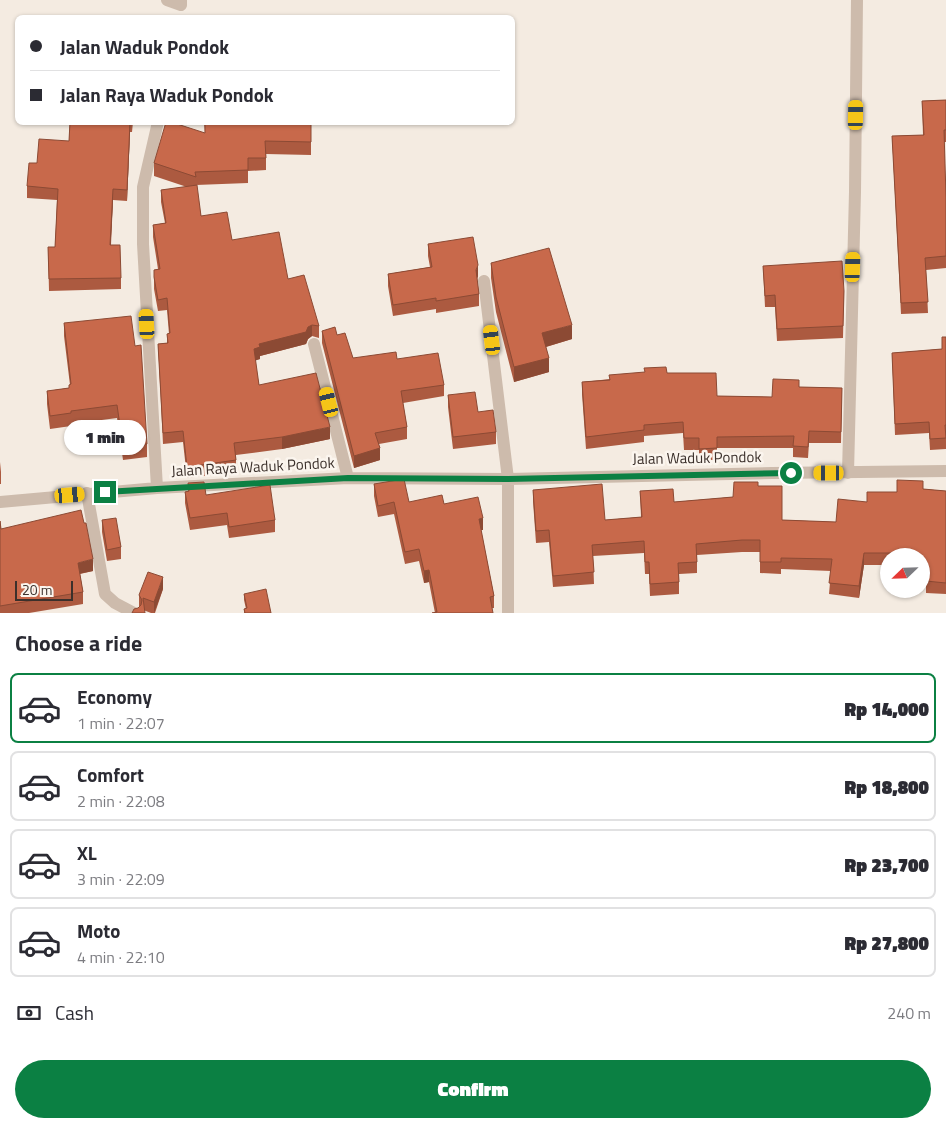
<!DOCTYPE html>
<meta charset="utf-8">
<style>
body{margin:0;font-family:"Titillium Web",sans-serif;background:#f7f7f7;color:#2b2b33;height:100vh;display:flex;flex-direction:column;font-size:19px;white-space:nowrap}
*{box-sizing:border-box;margin:0}
p{font-size:16px;color:#7c7c81}
.icon{flex:none;width:28px;height:28px;fill:none;stroke:currentColor;stroke-width:2;stroke-linecap:round;stroke-linejoin:round}
.map{position:relative;height:613px;overflow:hidden}
.details{display:flex;flex-direction:column;background:#fff;flex:1}
.details>*{flex:none}
.guide{position:absolute;left:15px;top:15px;width:500px;height:110px;border-radius:8px;box-shadow:0 1px 4px #0004;display:grid;align-content:center;height:110px;padding:0 15px;background:#fff}
.needle{width:32px;rotate:247deg}
.controls{position:absolute;left:880px;top:548px;display:grid;gap:10px}
.controls a{display:grid;place-items:center;width:50px;height:50px;border-radius:50%;background:#fff;box-shadow:0 1px 4px #0004;font-size:25px}
.scale{position:absolute;left:15px;bottom:12px;width:58px;box-sizing:border-box;padding-left:5px;border:2px solid #3b302b;border-top:0;font-size:14px;line-height:18px;white-space:nowrap;color:#3b302b;-webkit-text-stroke:4px #fbf5ee;paint-order:stroke}
.end{position:absolute;width:22px;height:22px;margin:-11px;border:6px solid #0b8043;background:#fff;box-shadow:0 0 0 2px #fff}
.from{border-radius:50%}
.bubble{position:absolute;height:35px;border-radius:18px;background:#fff;box-shadow:0 1px 4px #0004;font-size:16px;font-weight:800;line-height:35px;text-align:center}
.car{position:absolute;width:15px;height:30px;margin:-15px -8px;border-radius:6px;box-shadow:0 0 4px 1px #0007;background:linear-gradient(#f5c518 24%,#345 0 40%,#f5c518 0 76%,#345 0 86%,#f5c518 0)}
.guide b{display:flex;align-items:center;gap:18px;height:48px;font-size:19px}
.guide b+b{border-top:1px solid #e1e1e2}
.guide i{width:12px;height:12px;background:#2b2b33}
ul{padding:0;list-style:none}
li{display:flex;align-items:center;gap:15px;height:70px;margin:0 10px 8px;padding:0 5px;border:2px solid #e1e1e2;border-radius:8px}
li div{flex:1}
li b{display:block;font-size:19px}
li em{font-style:normal;font-weight:800}
li.on{border-color:#0b8043}
li>.icon{width:45px;height:45px;stroke-width:1.5}
h2{padding:0 15px;font-size:22px;line-height:60px}
.pay{display:flex;align-items:center;gap:12px;height:55px;padding:0 15px;font-size:19px}
.pay p{margin-inline-start:auto}
.button{display:flex;gap:10px;margin-top:auto;padding:10px 15px}
.button a{flex:1;height:58px;border-radius:30px;background:#0b8043;color:#fff;font-size:20px;font-weight:800;line-height:58px;text-align:center}
.map>svg:first-child{display:block}
.lines{fill:none;stroke-linecap:round;stroke-linejoin:round}
.minor{stroke:#cdbbac;stroke-width:12}
.wall{fill:#ac5a40}
.shaded-wall{fill:#8c4a34}
.building{fill:#c8694b;stroke:#8c4a34}
.route{stroke:#0b8043;stroke-width:6}
.labels{text-anchor:middle;stroke-width:5;stroke-linejoin:round;paint-order:stroke}
.street-label{font-size:15px;fill:#3b302b;stroke:#fbf5ee}
</style>
<div class="map">
<svg width="946" height="613" viewBox="0 0 946 613">
<rect width="100%" height="100%" fill="#f4ebe1"/>
<g class="lines">
<!-- minor -->
<path class="minor" d="M167 0 181 5V0
M484 281 508 479V613
M314 344 348 478
M848 473 855 192 857 0
M157 488 143 244V187L158 122
M87 493 105 594 115 603 134 613
M0 502 157 488 348 478 508 479 772 473 946 471"/>
</g>
<!-- wall -->
<path class="wall" d="M946 100V142H944L946 197V268L926 270 928 313 901 314 892 136 923 135 922 101Z
M70 122H133L132 132H130L127 201 113 200 111 245 121 278V289L49 291 48 247H55L57 200 27 198V186L37 163 69 141Z
M204 122H311V155L266 154V170L248 171V183L196 185 201 216 232 240 288 279 319 326V338L312 336 308 339 306 344 260 356V359L255 360 259 385 330 439 282 449 236 455V472L187 478 183 442 163 444 158 344 167 343V334H169L167 310 158 311 154 289V270L158 269 153 237V225L165 223 161 202V190L187 187 154 176V163L205 133Z
M428 244 478 276 477 278 479 294V306L436 313V309L393 316 388 286V274L430 267 428 256Z
M491 263 572 339 546 347 549 372 514 382 496 312 491 278Z
M763 266 844 291 843 338 777 341 775 307H765Z
M64 323 147 444V457L123 460 117 418 71 424V426L50 429 47 404V391L69 388V385H70L64 336Z
M322 331 337 335 353 358 397 359 444 385V396L403 403 407 427V439L379 444 380 460 354 468 322 343Z
M942 337H946V449L930 450 929 433 895 435 892 353 942 349Z
M667 373 717 396 772 397 799 387 842 388 841 443H809L808 458 793 457V448H717V460H699V450H684L683 433 644 436V442L586 449 582 394V382Z
M448 395 496 432V444L453 449 448 407Z
M0 462 1 472V484H0Z
M188 483 206 495 275 520V532L229 538 227 525 190 530 185 503V492L188 491Z
M374 484 409 502 444 504 483 530H481L494 596V608L435 613 429 582 424 583 419 561 405 564 394 514 378 517 374 496Z
M758 486 782 520 836 522 867 502 897 492 923 489 946 491V594L926 593V583H921V556H889V565H864L859 598 829 594 831 571 781 569V574L760 573V552H742L697 555V573L679 574V594L650 596 649 574H645L644 553 593 556 594 584 553 587 549 542 536 543 533 501V490L605 520 641 517 640 491 674 502 733 497Z
M102 520 121 547V559L107 561 102 532Z
M0 521 1 529 93 571 80 574 83 592V604L29 613H0Z
M163 589 155 613H151L138 608 139 607V595Z
M244 594 271 613H244V609H246L244 600Z"/>
<!-- shaded-wall -->
<path class="shaded-wall" d="M130 122V132L127 201V190Z
M113 189V200L110 257V245Z
M478 265V276L476 282V270Z
M312 325V336L308 339 306 344 260 356V359L254 361V349L259 344 308 327Z
M572 325V339L542 348V333Z
M549 358V372L514 382V367Z
M330 427V439L282 449V437Z
M380 448V460L354 468V456Z
M483 518V530H479V519Z
M864 553V565L859 598V586Z
M93 559V571L78 574V563Z
M429 570V582L424 583V571Z
M163 577V589L154 613V602Z"/>
<!-- building -->
<path class="building" d="M946 100V130H944L946 197V256L925 258 928 302 901 303 892 136 924 135 922 101Z
M70 122H130L127 190 113 189 110 245H120L121 278 49 279 48 247H55L58 189 27 186 29 163H37L39 139 69 141Z
M166 122H171L205 133V122H311V142L265 141 266 158H248V170L195 172 196 177 154 163Z
M197 185 201 216 227 212 232 240 279 232 288 279 304 275 319 326 312 325 308 327 306 332 259 344 260 347 254 349 259 385 316 373 330 427 282 437 234 443 236 460 187 467 183 431 163 433 158 344 168 343 167 334 170 333 167 298 158 300 154 277V270L160 269 153 225 166 223 161 190Z
M473 237 478 265 476 270 479 294 436 301V298L393 305 388 274 432 267 428 244Z
M549 248 572 325 542 333 549 358 514 367 496 297 491 263Z
M842 261 844 291 843 326 777 329 775 295 765 296 763 266Z
M131 316 135 346 141 345 147 444 123 447 117 405 71 411V413L50 416 47 391 69 388V385L71 384 64 323Z
M335 327 337 335 345 333 353 358 396 352 397 359 438 353 444 385 401 391 407 427 375 433 380 448 354 456 322 331Z
M942 337H946V425H945L946 438 930 439 929 422 895 424 892 353 942 349Z
M666 367 667 373H716L717 396 772 397 773 379 799 380V387L842 388 841 432 809 431 808 447 793 446 794 436 717 437V448L699 449V438H684L683 422 644 425V430L586 437 582 382 610 380 609 375 645 372 644 368Z
M475 392 478 412 493 410 496 432 453 437 448 395Z
M404 479 409 502 442 495 444 504 478 497 483 518 479 519 494 596 490 597 493 613H432L437 612 429 570 424 571 419 549 405 552 394 502 378 506 374 484Z
M897 480 923 481V489L946 491V583L926 581 927 571H921V556H896V553H864L859 586 829 583 832 559 781 558V562H760V540H742L696 544 697 562 678 563 679 582 650 584 649 562H645L644 541 592 545 594 572 553 576 549 530 536 531 533 490 602 484 605 520 642 517 640 491 673 489 674 502 733 497 734 482H758V486H782V520L836 522 838 499 867 502V492H897Z
M204 482 206 495 270 485 275 520 229 527 227 513 190 518 185 492 189 491 188 483Z
M81 510 84 523H86L93 559 78 563 83 592 0 606V521L1 529Z
M116 518 121 547 107 550 102 520Z
M148 572 163 577 154 602 143 598 145 613H132L134 609 138 608 141 605 142 600 139 595Z
M266 589 271 613H245L244 609 247 608 244 594Z"/>
<g class="lines">
<!-- route -->
<path class="route" d="M105 492 348 478 508 479 791 473"/>
</g>
<g class="labels">
<!-- street labels -->
<g class="street-label">
<text transform="translate(697 458) rotate(-1)" y="5">Jalan Waduk Pondok</text>
<text transform="translate(253 467) rotate(-3)" y="5">Jalan Raya Waduk Pondok</text>
</g>
</g>
</svg>
<div class="controls">
<a><svg class="needle" viewBox="-14 -14 28 28"><path d="M0-13l5 13h-10z" fill="#e53935"/><path d="M0 13l5-13h-10z" fill="#7c7c81"/></svg></a>
</div>
<div class="scale">20 m</div>
<i class="end from" style="left:791px;top:473px"></i>
<i class="end" style="left:105px;top:492px"></i>
<div class="bubble" style="left:64px;top:420px;width:82px">1 min</div>
<i class="car" style="left:856px;top:115px;rotate:1deg"></i>
<i class="car" style="left:853px;top:267px;rotate:2deg"></i>
<i class="car" style="left:147px;top:324px;rotate:357deg"></i>
<i class="car" style="left:492px;top:340px;rotate:353deg"></i>
<i class="car" style="left:329px;top:402px;rotate:346deg"></i>
<i class="car" style="left:829px;top:473px;rotate:270deg"></i>
<i class="car" style="left:70px;top:495px;rotate:85deg"></i>
<div class="guide">
<b><i class="from"></i>Jalan Waduk Pondok</b>
<b><i></i>Jalan Raya Waduk Pondok</b>
</div>
</div>
<section class="details">
<h2>Choose a ride</h2>
<ul>
<li class="on"><svg class="icon" aria-label="car" viewBox="0 0 24 24"><path d="M5 17H2v-5l4-1 3-4h7l3 4 3 1v5h-3M9 17h6M6 11h13"/><circle cx="7" cy="17" r="2"/><circle cx="17" cy="17" r="2"/></svg><div><b>Economy</b><p>1 min · 22:07</p></div><em>Rp 14,000</em></li>
<li><svg class="icon" aria-label="car" viewBox="0 0 24 24"><path d="M5 17H2v-5l4-1 3-4h7l3 4 3 1v5h-3M9 17h6M6 11h13"/><circle cx="7" cy="17" r="2"/><circle cx="17" cy="17" r="2"/></svg><div><b>Comfort</b><p>2 min · 22:08</p></div><em>Rp 18,800</em></li>
<li><svg class="icon" aria-label="car" viewBox="0 0 24 24"><path d="M5 17H2v-5l4-1 3-4h7l3 4 3 1v5h-3M9 17h6M6 11h13"/><circle cx="7" cy="17" r="2"/><circle cx="17" cy="17" r="2"/></svg><div><b>XL</b><p>3 min · 22:09</p></div><em>Rp 23,700</em></li>
<li><svg class="icon" aria-label="car" viewBox="0 0 24 24"><path d="M5 17H2v-5l4-1 3-4h7l3 4 3 1v5h-3M9 17h6M6 11h13"/><circle cx="7" cy="17" r="2"/><circle cx="17" cy="17" r="2"/></svg><div><b>Moto</b><p>4 min · 22:10</p></div><em>Rp 27,800</em></li>
</ul>
<div class="pay"><svg class="icon" aria-label="cash" viewBox="0 0 24 24"><path d="M3 7h18v10H3z"/><circle cx="12" cy="12" r="2"/></svg>Cash<p>240 m</p></div>
<div class="button"><a>Confirm</a></div>
</section>
